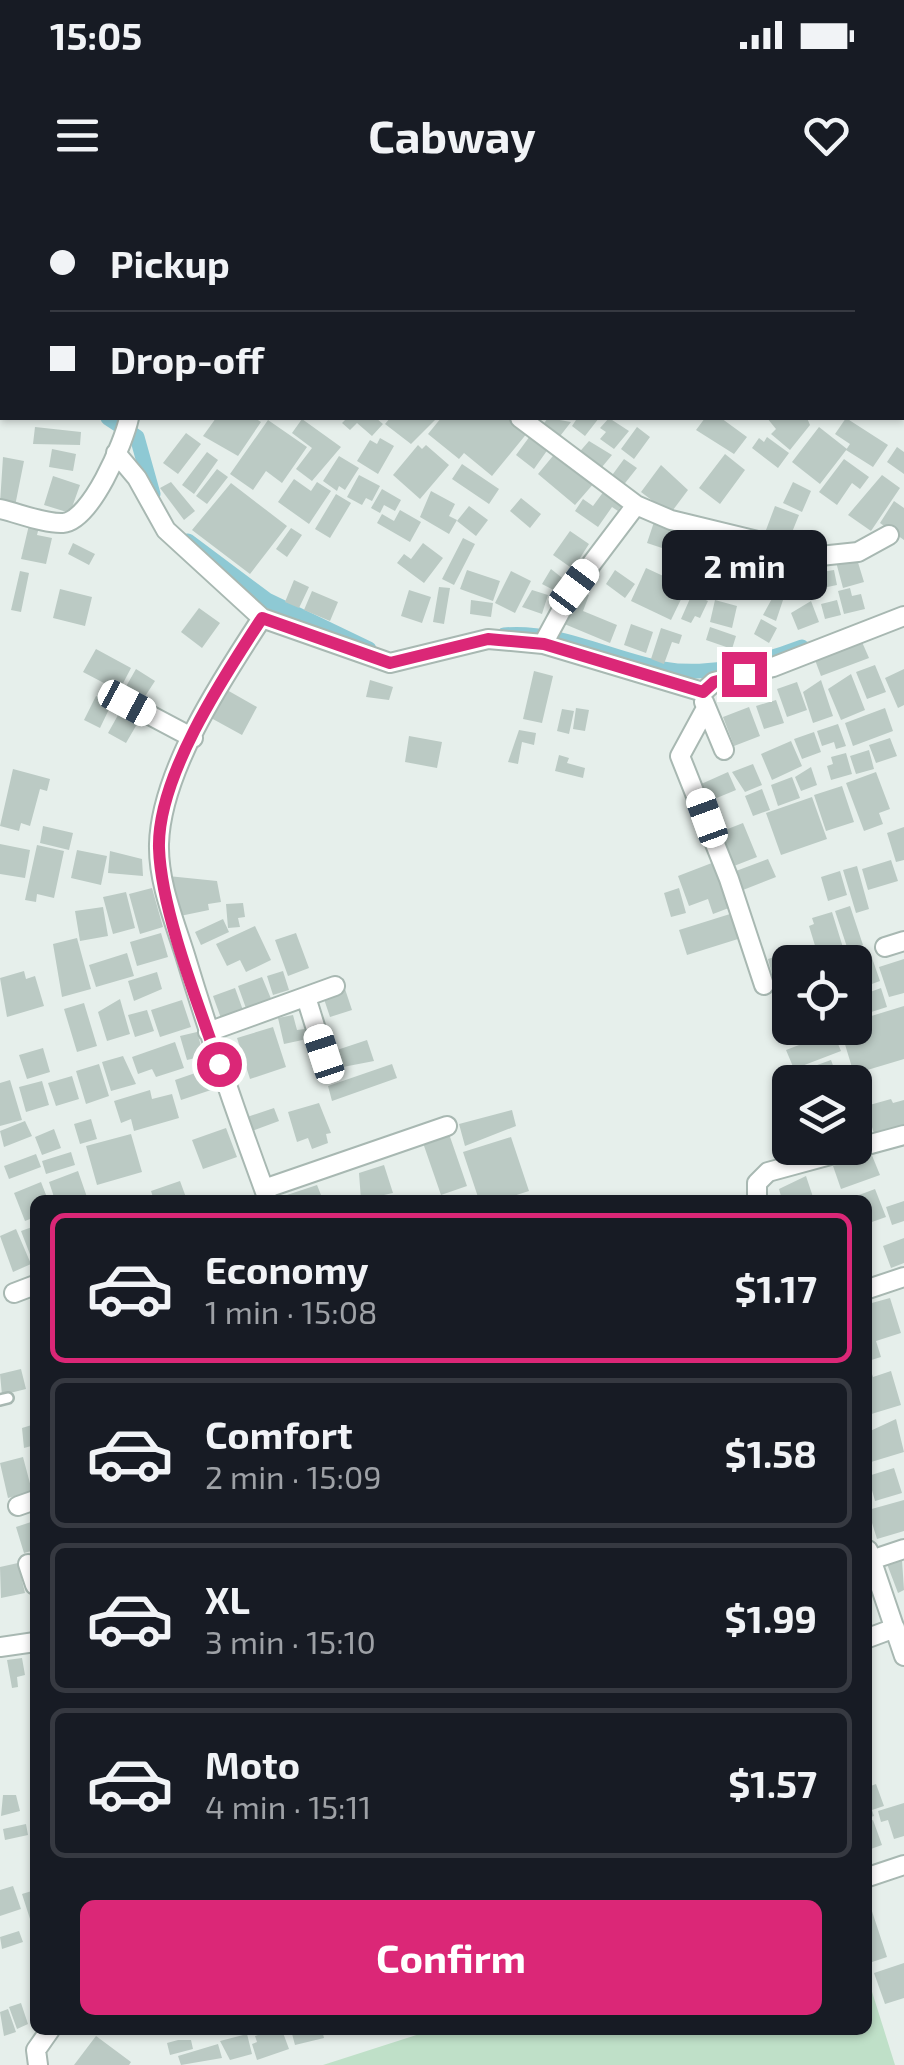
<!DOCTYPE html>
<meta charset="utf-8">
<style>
body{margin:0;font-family:"Exo 2",sans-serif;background:#242831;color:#f1f3f6;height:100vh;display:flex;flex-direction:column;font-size:38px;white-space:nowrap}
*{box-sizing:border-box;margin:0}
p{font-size:32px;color:#9ea1a6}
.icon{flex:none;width:55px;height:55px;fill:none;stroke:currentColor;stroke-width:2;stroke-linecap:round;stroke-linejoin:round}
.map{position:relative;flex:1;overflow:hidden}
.details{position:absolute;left:30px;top:995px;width:842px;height:840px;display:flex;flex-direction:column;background:#171b24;border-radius:15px;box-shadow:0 2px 8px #0004}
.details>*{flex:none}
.banner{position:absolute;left:0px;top:0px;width:905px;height:220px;box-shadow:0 2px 8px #0004;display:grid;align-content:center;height:220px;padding:0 50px;background:#171b24}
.controls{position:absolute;left:772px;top:745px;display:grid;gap:20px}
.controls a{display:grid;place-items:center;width:100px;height:100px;border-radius:15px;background:#171b24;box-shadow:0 2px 8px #0004;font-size:50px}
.end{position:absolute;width:45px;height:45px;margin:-22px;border:12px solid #db2777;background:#fff;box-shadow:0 0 0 5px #fff}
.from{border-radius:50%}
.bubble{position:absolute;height:70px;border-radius:15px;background:#171b24;box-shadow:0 2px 8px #0004;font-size:32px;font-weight:700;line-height:70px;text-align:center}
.car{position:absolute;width:30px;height:60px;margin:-30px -15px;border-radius:12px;box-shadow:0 0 8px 2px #0007;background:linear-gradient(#fff 24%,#345 0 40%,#fff 0 76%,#345 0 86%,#fff 0)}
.banner b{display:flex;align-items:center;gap:35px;height:95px;font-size:38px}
.banner b+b{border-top:2px solid #363941}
.banner i{width:25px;height:25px;background:#f1f3f6}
ul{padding:18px 0 0;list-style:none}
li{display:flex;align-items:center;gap:30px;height:150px;margin:0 20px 15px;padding:0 30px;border:5px solid #363941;border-radius:15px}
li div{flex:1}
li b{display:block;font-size:38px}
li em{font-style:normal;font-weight:700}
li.on{border-color:#db2777}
li>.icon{width:90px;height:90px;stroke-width:1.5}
.action{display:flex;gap:20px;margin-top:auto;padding:20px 50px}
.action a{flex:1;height:115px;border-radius:15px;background:#db2777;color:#fff;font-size:40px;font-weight:700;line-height:115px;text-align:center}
.status{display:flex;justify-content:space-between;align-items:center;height:70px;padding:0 50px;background:#171b24;direction:ltr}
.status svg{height:28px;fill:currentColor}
header{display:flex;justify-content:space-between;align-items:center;height:130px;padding:0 50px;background:#171b24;font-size:45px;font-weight:700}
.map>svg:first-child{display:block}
.green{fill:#bfe0c8}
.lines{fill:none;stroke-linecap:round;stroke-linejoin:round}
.canal{stroke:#8ec9d4;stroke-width:15}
.building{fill:#bbcac4}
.service-casing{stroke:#a8b8b2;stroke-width:14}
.minor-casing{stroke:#a8b8b2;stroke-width:22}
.tertiary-casing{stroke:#a8b8b2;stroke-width:25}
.service{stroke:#fff;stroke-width:9}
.minor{stroke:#fff;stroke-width:18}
.tertiary{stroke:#fff;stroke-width:20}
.route{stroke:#db2777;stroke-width:12}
</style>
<div class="status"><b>15:05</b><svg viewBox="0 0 49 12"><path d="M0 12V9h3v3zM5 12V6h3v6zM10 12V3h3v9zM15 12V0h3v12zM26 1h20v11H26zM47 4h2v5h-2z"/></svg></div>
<header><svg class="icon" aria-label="menu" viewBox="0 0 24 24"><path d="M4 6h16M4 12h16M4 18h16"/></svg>Cabway<svg class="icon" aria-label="heart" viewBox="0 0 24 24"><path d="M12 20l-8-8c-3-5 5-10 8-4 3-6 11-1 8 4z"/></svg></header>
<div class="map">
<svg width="904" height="1865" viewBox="0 0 904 1865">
<rect width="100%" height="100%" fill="#e6efeb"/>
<!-- green -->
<path class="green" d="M868 1779 895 1865H323L432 1830H868Z"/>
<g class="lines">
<!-- canal -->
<path class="canal" d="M0 203 2 204
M108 218 137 237 153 294
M188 341 267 400 369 449
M504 435C559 430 610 459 664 469 709 477 760 463 802 447"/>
</g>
<!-- building -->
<path class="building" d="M216 218H255L261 222 238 256 203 236Z
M347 218H376L383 224 372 236 357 223 350 230 342 223Z
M390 218H437L411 244 385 224Z
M441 218H510L528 232 492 276 464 253 459 259 428 234Z
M548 218 571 222 557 240 541 227Z
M572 218H599L585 236 572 226 576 220Z
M609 218 629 231 614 249 600 239 606 232 600 228Z
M705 218H721L747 237 734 254 696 230Z
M767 218H807L810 225 790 250 771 234 776 229Z
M846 218 888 245 873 267 846 250 850 244 835 234Z
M302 219 341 247 312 281 296 269 312 248 292 233Z
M268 220 307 247 282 283 266 271 253 290 230 274Z
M35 227 81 232 80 245 33 244Z
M637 227 650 237 634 259 621 249Z
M819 227 847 249 820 284 792 262Z
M186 233 201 244 178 274 163 263Z
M530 236 551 245 534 269 516 255Z
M767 237 789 253 778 268 752 248 759 238 764 242Z
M380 238 394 246 378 274 357 261 370 240 377 244Z
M589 241 612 255 597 273 576 256Z
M418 245 422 249 426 245 449 265 420 299 393 275Z
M897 247 904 252V274L887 262Z
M52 249 76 254 73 271 49 267Z
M557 251 595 282 575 305 538 274Z
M207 252 218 260 194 294 182 285Z
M725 254 745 270 720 304 699 288Z
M339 256 359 268 345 290 339 286 337 291 323 281Z
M3 257 24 261 15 306 0 303Z
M624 259 637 268 622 287 610 278Z
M844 259 869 277 860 289 852 283 837 305 819 292Z
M462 264 499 289 489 304 452 279Z
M661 265 688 290 670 314 641 292Z
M217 269 228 277 207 304 196 296Z
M359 275 380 286 372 301 366 298 362 305 347 297Z
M882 275 900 288 871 331 848 315Z
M53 276 80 285 70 313 44 305Z
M294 279 311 291 317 282 331 291 309 324 278 302Z
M171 282 195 311 184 320 160 288Z
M793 282 811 291 802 312 783 303Z
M231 283 287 326 250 374 192 330Z
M607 287 625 300 618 311 612 307 598 327 575 311 583 299 593 306Z
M382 289 401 300 395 311 384 305 380 313 371 308Z
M431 291 455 304 449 316 457 320 449 334 420 317Z
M336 294 351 303 330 338 315 329Z
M521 298 541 314 530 328 510 311Z
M894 301 904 308V340L880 323Z
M469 306 488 320 476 336 457 321Z
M775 306 799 315 786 347 763 338Z
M400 310 421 322 410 342 377 323 382 314 394 321Z
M654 322 675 330 668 350 647 343Z
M29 325 39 327 37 335 52 338 46 364 21 359Z
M683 327 719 342 711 360 676 344Z
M291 328 302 335 287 357 276 349Z
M570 331 589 344 573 369 553 355Z
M463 338 475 344 454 385 442 379Z
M727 338 755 345 747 378 718 371Z
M73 343 95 354 89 365 68 354Z
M423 343 443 358 424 383 397 363 404 354 411 359Z
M760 347 801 360 794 382 774 376 771 387 750 381Z
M856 356 864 382 843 388 836 362Z
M646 368 687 387 671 420 631 401Z
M551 369 571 385 565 396 542 384Z
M467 370 500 381 493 401 460 389Z
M615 370 635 384 625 398 606 384Z
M834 370 837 385 818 389 816 373Z
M20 371 29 373 21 412 11 410Z
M511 371 531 381 515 413 495 403Z
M294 380 309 387 299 408 285 402Z
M439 387 450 388 444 424 433 422Z
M850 388 852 396 861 394 865 409 844 414 838 391Z
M60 389 92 397 85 426 53 418Z
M576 389 589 395 583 411 617 425 610 443 562 423Z
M409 390 431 397 422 423 401 416Z
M532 390 548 395 542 414 522 407Z
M312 391 338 402 330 421 304 410Z
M775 393 784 397 776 421 763 415Z
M692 394 708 401 700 418 695 416 691 423 681 419Z
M471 400 493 403 491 417 470 414Z
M715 400 737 406 732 428 710 422Z
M837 400 841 415 825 419 821 404Z
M811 401 819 422 798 430 791 413Z
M199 408 220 423 202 448 181 432Z
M761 419 777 428 769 443 754 434Z
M631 424 653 432 646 453 624 445Z
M710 427 736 436 732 449 706 440Z
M661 428 682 435 679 444 672 442 664 464 651 459Z
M862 442 869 458 821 476 815 460Z
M96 449 131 468 119 491 83 472Z
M875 465 886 492 867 499 856 472Z
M136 469 155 481 142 501 124 490Z
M904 469V505L898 508 885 478Z
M534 471 553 476 542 523 523 519Z
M851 474 865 510 841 520 828 489Z
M370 480 393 487 389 500 366 497Z
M821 480 833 516 813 523 803 492Z
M797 482 807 510 787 517 777 489Z
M227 490 257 507 242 535 211 518Z
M96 496 112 503 100 528 84 520Z
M776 500 784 523 764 529 756 506Z
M749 507 760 536 734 546 723 517Z
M122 508 140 519 126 543 108 533Z
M576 508 589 510 585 531 573 529Z
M885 508 893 531 853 546 845 523Z
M562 509 574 511 569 534 557 531Z
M838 524 846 546 836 549 834 542 822 546 817 531Z
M519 530 536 533 534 545 522 542 518 564 508 562Z
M814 532 821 552 802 559 794 539Z
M409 536 442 542 437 568 405 562Z
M890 538 897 556 876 563 869 545Z
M791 541 802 566 772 580 761 554Z
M869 550 874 569 856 574 850 556Z
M846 553 852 574 831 580 827 566 833 564 831 557Z
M559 555 569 558 567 563 585 568 583 578 555 571Z
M753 564 762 585 745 592 732 572Z
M811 567 817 585 801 591 795 577Z
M13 569 50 579 47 591 40 589 30 626 21 623 19 631 0 626Z
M728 572 736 590 707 602 699 585Z
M876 572 890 609 879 613 883 624 864 631 846 583Z
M792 577 800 598 778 606 771 585Z
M842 586 854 622 826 631 814 595Z
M762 589 770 610 753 616 745 596Z
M812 597 827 639 781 655 766 613Z
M743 623 757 657 734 666 720 632Z
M43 626 73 633 69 650 40 643Z
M904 627V660L896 662 887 633Z
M0 644 30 650 25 678 0 674Z
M37 645 64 651 54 698 37 694 36 702 25 700Z
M77 650 107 656 101 685 71 678Z
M110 651 142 659 143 676 108 673Z
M768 659 776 677 743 690 736 671Z
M891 660 898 681 868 690 862 669Z
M717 661 734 706 713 714 708 699 689 706 678 676Z
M857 666 869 709 856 713 843 670Z
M840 671 847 695 828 701 821 677Z
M168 676 217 681 221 702 208 704 209 710 180 716Z
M152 688 163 727 140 734 129 694Z
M679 688 686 713 671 717 664 693Z
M126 692 135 728 113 734 103 697Z
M243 703 245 717 238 718 240 727 228 728 226 704Z
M850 706 863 745 848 750 835 711Z
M103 707 108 736 80 741 75 711Z
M832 712 845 754 820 762 809 726 814 724 812 718Z
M730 714 738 739 687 755 679 730Z
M223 719 229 732 201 745 195 732Z
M255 726 271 760 246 772 240 760 227 766 216 744Z
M161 733 168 757 137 766 130 742Z
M296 733 309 768 288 776 275 740Z
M77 738 91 789 62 797 53 744Z
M808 747 812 762H790V789L777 792 768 759Z
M127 753 134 776 96 787 89 765Z
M871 755 880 781 858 789 855 760Z
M904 759V793L889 797 879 767Z
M24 771 26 779 35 776 44 806 7 817 0 778Z
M283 771 289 790 273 795 267 776Z
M157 772 162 789 134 801 128 781Z
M262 777 272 801 247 811 238 786Z
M235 788 244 813 222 821 213 796Z
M881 788 887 807 868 813 862 795Z
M345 789 352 810 330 817 323 796Z
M790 795V828H807L808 831 788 838 775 800Z
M120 799 130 834 107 841 98 812Z
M182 800 191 827 160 837 151 810Z
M84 803 97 846 77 852 64 809Z
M904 806V859L854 874 840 828H855V821Z
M147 810 154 831 135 837 128 815Z
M293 815 297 830 305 829 307 839 284 844 278 818Z
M273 827 286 867 250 879 237 838Z
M197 832 204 856 187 860 180 836Z
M833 832 841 851 794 869 786 850Z
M367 840 374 861 343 867 337 850Z
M175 842 184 868 156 877 152 869 138 874 132 857Z
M43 848 50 872 27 879 19 855Z
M123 856 136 884 111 891 102 862Z
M831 860 839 882H798L795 873Z
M99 864 109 896 86 904 76 871Z
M392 864 397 878 332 901 328 886Z
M204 870 211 890 181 900 175 880Z
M72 876 79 899 56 906 48 883Z
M10 880 22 920 0 926V883Z
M42 881 49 905 26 912 19 887Z
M150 890 152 899 172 894 179 918 134 931 131 919 121 923 114 901Z
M891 899 893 903 904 900V925L874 934 866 906Z
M319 903 331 933 326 934 328 943 312 949 308 938 297 942 288 912Z
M862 904 871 932 855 937V906Z
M274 908 279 921 252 931 247 917Z
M512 910 516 926 465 946 459 924Z
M91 919 97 939 80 944 74 924Z
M25 921 32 936 4 947 0 931Z
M226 928 237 957 203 969 192 940Z
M54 929 61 948 42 955 35 937Z
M448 931 467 986 441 995 422 940Z
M131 934 142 972 97 985 86 946Z
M511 937 529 991 501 1000H479L463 952Z
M71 952 75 965 46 974 42 961Z
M871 953 880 975 841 989 833 966Z
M36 954 41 967 9 979 4 966Z
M384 965 393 993 361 1000 359 973Z
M78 971 88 1000H55L49 982Z
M806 976 814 1000H782L779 989Z
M180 981 187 1000H154L151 991Z
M41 982 48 1000H35V1017L25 1021 14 993Z
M317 985 323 1000H286L284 996Z
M875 989 886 1017 869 1023 868 1000 859 995Z
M904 1001V1021L892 1025 886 1007Z
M35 1026V1056L31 1057 21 1031Z
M16 1029 31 1064 13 1072 0 1036Z
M904 1038V1063L891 1068 883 1046Z
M890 1098 901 1133 876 1141 881 1157 868 1161V1104Z
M868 1163 873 1177 891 1171 901 1205 868 1215Z
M21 1169 26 1189 2 1195 0 1174Z
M896 1219 904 1252 871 1262 868 1232Z
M35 1224V1245L24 1248 22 1228Z
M23 1257 32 1291 8 1298 0 1263Z
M894 1268 902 1293 875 1301 868 1276Z
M904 1300V1331L877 1339 868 1310Z
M31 1322 35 1350 24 1353 16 1327Z
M902 1360 904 1390 898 1393 887 1364Z
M18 1363 25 1393 1 1398 0 1367Z
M22 1458 25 1475 17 1477 18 1487 12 1488 7 1460Z
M876 1584 884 1606 872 1610 874 1616 868 1618V1587Z
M3 1595H16L20 1611 1 1616Z
M904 1603V1636L894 1639 888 1620 881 1622 878 1611Z
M873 1620 882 1645 868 1650V1622Z
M26 1624 28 1635 5 1640 3 1629Z
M13 1686 21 1709 0 1716V1690Z
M35 1690V1721L31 1722 22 1694Z
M868 1699 887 1757 869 1763 868 1759Z
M19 1731 23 1742 2 1749 0 1737Z
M904 1763V1798L885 1804 874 1773Z
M21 1803 28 1824 17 1829 9 1807Z
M8 1809 16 1832 4 1836 0 1812Z
M273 1830H282L289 1849 257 1860 252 1844 257 1842 255 1836Z
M291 1830H322L324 1838 295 1845Z
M247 1834 252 1854 230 1860 220 1841Z
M96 1836 131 1862 129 1865H74Z
M178 1840H191L193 1849 170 1855 167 1843Z
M218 1844 222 1858 181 1865 178 1856Z"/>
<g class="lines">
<!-- service casing -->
<g class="service-casing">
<path id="service" d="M0 1200 8 1198"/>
</g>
<!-- minor casing -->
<g class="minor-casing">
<path id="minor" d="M204 2 205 0
M700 2 702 0
M520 218 636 305 671 320 820 356 858 352 889 335
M116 253 137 278 166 330 262 418 390 463 488 439 543 444 703 492
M0 309C18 313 45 324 63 323 91 321 124 242 129 218
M262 418C222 479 161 571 159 644 158 682 174 720 185 755 210 838 238 919 268 1000
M543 444 574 387 636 305
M703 492 714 482 773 467 904 416
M704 502 724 550
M127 503 193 538
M705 510 680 556 729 679 764 785
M885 747 904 741
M306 797 324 855
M208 832 335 786
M264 989 447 926
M757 1000V983L768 972 904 935
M868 1089 904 1077
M14 1093 35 1085
M18 1306 35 1300
M868 1350 904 1456
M868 1361 904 1349
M28 1364 35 1385
M868 1438 895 1428
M0 1447 35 1442
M868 1677 904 1665
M38 1865 36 1850 50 1830"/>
</g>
<!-- tertiary casing -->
<g class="tertiary-casing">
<path id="tertiary" d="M30 0 33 2
M73 0 77 2"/>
</g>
<!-- service -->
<use href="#service" class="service"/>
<!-- minor -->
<use href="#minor" class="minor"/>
<!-- tertiary -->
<use href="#tertiary" class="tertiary"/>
</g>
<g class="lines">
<!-- route -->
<path class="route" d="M219 864C198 804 161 710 159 648 157 577 224 476 262 418L390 463 488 439 544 444 703 492 714 482 744 474"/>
</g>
</svg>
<div class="controls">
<a><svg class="icon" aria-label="locate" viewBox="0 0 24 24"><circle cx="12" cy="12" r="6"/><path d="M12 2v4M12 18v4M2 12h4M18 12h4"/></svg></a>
<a><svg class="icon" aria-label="layers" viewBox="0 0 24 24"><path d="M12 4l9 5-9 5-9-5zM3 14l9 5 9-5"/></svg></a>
</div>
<i class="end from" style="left:219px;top:864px"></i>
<i class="end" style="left:744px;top:474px"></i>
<div class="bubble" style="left:662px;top:330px;width:165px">2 min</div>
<i class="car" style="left:574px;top:387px;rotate:37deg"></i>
<i class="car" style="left:127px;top:503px;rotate:118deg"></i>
<i class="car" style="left:707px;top:618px;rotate:340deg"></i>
<i class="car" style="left:324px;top:854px;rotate:342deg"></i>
<div class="banner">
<b><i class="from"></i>Pickup</b>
<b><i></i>Drop-off</b>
</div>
<section class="details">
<ul>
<li class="on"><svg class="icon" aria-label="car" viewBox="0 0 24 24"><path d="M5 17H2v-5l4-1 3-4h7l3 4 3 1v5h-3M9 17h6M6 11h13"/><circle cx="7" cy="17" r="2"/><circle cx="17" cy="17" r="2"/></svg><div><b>Economy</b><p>1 min · 15:08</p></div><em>$1.17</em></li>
<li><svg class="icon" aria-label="car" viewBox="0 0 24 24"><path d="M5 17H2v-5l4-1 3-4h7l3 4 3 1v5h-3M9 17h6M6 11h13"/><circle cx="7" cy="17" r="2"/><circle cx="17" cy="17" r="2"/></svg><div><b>Comfort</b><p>2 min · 15:09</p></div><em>$1.58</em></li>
<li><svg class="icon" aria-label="car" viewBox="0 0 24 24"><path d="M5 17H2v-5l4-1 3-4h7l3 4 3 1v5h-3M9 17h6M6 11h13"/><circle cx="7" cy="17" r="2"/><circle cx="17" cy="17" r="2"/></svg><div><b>XL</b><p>3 min · 15:10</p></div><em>$1.99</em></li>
<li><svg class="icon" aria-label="car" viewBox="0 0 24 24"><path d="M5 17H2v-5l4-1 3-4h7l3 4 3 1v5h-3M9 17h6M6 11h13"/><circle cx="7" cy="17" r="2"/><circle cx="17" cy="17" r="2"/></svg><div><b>Moto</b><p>4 min · 15:11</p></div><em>$1.57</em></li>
</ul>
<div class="action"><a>Confirm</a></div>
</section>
</div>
